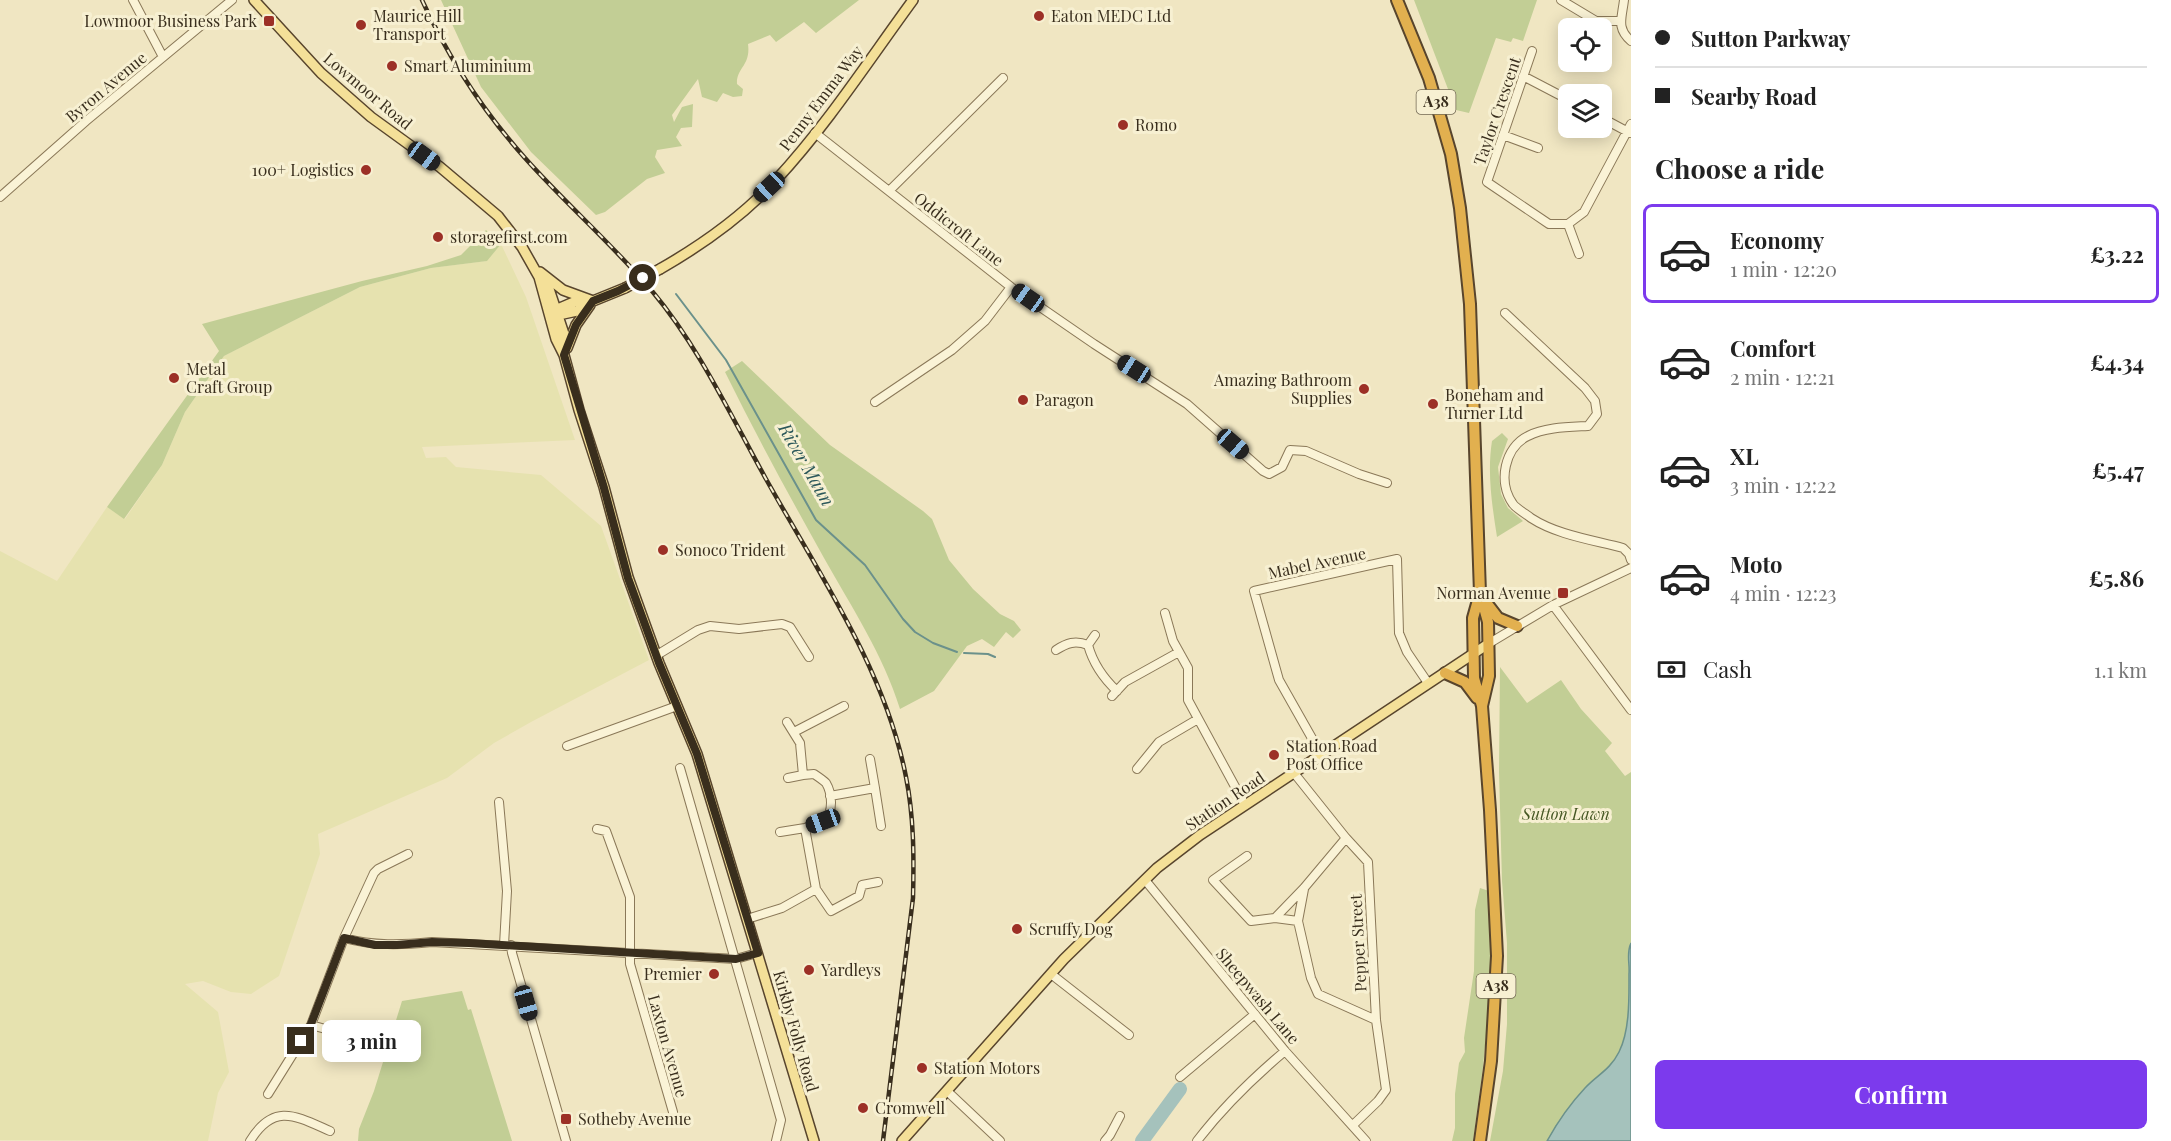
<!DOCTYPE html>
<meta charset="utf-8">
<style>
body{margin:0;font-family:"Playfair Display",serif;background:#f6f6f6;color:#222;height:100vh;display:flex;flex-direction:column;font-size:22px;white-space:nowrap}
*{box-sizing:border-box;margin:0}
p{font-size:20px;color:#767676}
.icon{flex:none;width:33px;height:33px;fill:none;stroke:currentColor;stroke-width:2;stroke-linecap:round;stroke-linejoin:round}
.map{position:relative;flex:1;overflow:hidden}
.drawer{display:flex;flex-direction:column;background:#fff;width:540px}
.drawer>*{flex:none}
.top-card{display:grid;align-content:center;height:132px;padding:0 24px;background:#fff}
.buttons{position:absolute;left:1558px;top:18px;display:grid;gap:12px}
.buttons a{display:grid;place-items:center;width:54px;height:54px;border-radius:9px;background:#fff;box-shadow:0 3px 15px #0003;font-size:30px}
.end{position:absolute;width:27px;height:27px;margin:-14px;border:8px solid #392e1d;background:#fff;box-shadow:0 0 0 3px #fff}
.from{border-radius:50%}
.bubble{position:absolute;height:42px;border-radius:9px;background:#fff;box-shadow:0 3px 15px #0003;font-size:20px;font-weight:700;line-height:42px;text-align:center}
.car{position:absolute;width:18px;height:36px;margin:-18px -9px;border-radius:8px;box-shadow:0 0 4px 2px #0007;background:linear-gradient(#222 24%,#8ab4d8 0 40%,#222 0 76%,#8ab4d8 0 86%,#222 0)}
.top-card b{display:flex;align-items:center;gap:21px;height:57px;font-size:22px}
.top-card b+b{border-top:2px solid #e0e0e0}
.top-card i{width:15px;height:15px;background:#222}
ul{padding:0;list-style:none}
li{display:flex;align-items:center;gap:18px;height:99px;margin:0 12px 9px;padding:0 12px;border:3px solid transparent;border-radius:9px}
li div{flex:1}
li b{display:block;font-size:22px}
li em{font-style:normal;font-weight:700}
li.on{border-color:#7c3aed}
li>.icon{width:54px;height:54px;stroke-width:1.5}
h2{padding:0 24px;font-size:27px;line-height:72px}
.pay{display:flex;align-items:center;gap:15px;height:66px;padding:0 24px;font-size:22px}
.pay p{margin-inline-start:auto}
.action{display:flex;gap:12px;margin-top:auto;padding:12px 24px}
.action a{flex:1;height:69px;border-radius:9px;background:#7c3aed;color:#fff;font-size:24px;font-weight:700;line-height:69px;text-align:center}
main{display:flex;flex:1;min-height:0}
.map>svg:first-child{display:block}
.farmland{fill:#e6e2af}
.green{fill:#c2ce95}
.water{fill:#a5c2bc;stroke:#6b918b;stroke-width:1.5}
.lines{fill:none;stroke-linecap:round;stroke-linejoin:round}
.stream{stroke:#6b918b;stroke-width:2}
.river{stroke:#a5c2bc;stroke-width:14}
.minor-casing{stroke:#8a7858;stroke-width:10}
.major-casing{stroke:#58452d;stroke-width:12}
.highway-casing{stroke:#58452d;stroke-width:14}
.minor{stroke:#faf3d6;stroke-width:8}
.major{stroke:#f4e098;stroke-width:9}
.highway{stroke:#e2b04f;stroke-width:10}
.rail-casing{stroke:#392e1d;stroke-width:4.5}
.rail{stroke:#f7f0d2;stroke-width:2;stroke-dasharray:7;stroke-linecap:butt}
.major-bridge-casing{stroke:#58452d;stroke-width:12;stroke-linecap:butt}
.major-bridge{stroke:#f4e098;stroke-width:9}
.route{stroke:#392e1d;stroke-width:8}
.poi-dot{fill:#9c3026;stroke:#f7f0d2;stroke-width:2}
.labels{text-anchor:middle;stroke-width:6;stroke-linejoin:round;paint-order:stroke}
.shield{fill:#f7f0d2;stroke:#726853;stroke-width:1.5}
.shield-label{font-size:15px;font-weight:bold;fill:#392e1d}
.poi-label{font-size:16px;fill:#392e1d;stroke:#f7f0d2;text-anchor:start}
.street-label{font-size:16px;fill:#392e1d;stroke:#f7f0d2}
.park-label{font-size:16px;font-style:italic;fill:#455723;stroke:#f7f0d2}
.water-label{font-size:18px;font-style:italic;fill:#2c585a;stroke:#f7f0d2}
</style>
<main>
<div class="map">
<svg width="1631" height="1141" viewBox="0 0 1631 1141">
<rect width="100%" height="100%" fill="#f0e6c2"/>
<!-- farmland -->
<path class="farmland" d="M501 244 526 297 575 440 422 447 426 458 446 457 456 467 541 475 601 526 649 660 531 722 494 743 447 778 318 834 320 854 279 976 251 994 231 992 203 981 185 984 218 1012 229 1072 218 1093 208 1141 0 1140V551L57 581 107 507 125 519 162 465 185 412 224 356 360 287 431 268 486 261Z"/>
<!-- green -->
<path class="green" d="M441 0H859L816 33 804 22 776 42 770 35 748 44C751 66 736 68 737 84L743 89 742 96 733 97 723 93 717 102 702 97 698 79 672 115 674 122 682 107 693 104 692 127 681 128 676 137 682 146 657 150 655 157 665 173 647 179 605 212 596 215 531 152 481 87Z
M1414 0H1537L1523 41 1513 38 1511 42 1496 38 1469 113 1456 110Z
M486 230 501 244 487 261 431 268 360 287 224 356 185 412 162 465 124 519 107 507 219 351 202 324 362 281 427 266 461 255Z
M742 361 830 445 923 511 932 519 949 560 973 589 1000 614 1014 621 1021 630 1013 638 1006 632 994 647 982 639 967 646 934 691 900 709C883 654 852 608 824 558 790 497 756 435 725 372Z
M1502 433 1508 439 1498 467 1501 494 1508 508 1523 521 1497 537C1492 505 1487 473 1492 441Z
M1500 667 1527 703 1561 680 1581 709 1612 743 1605 751 1625 776 1631 772V1141H1490L1503 1071 1507 1024V943L1502 881 1499 772Z
M1480 888 1489 891 1491 982 1483 1067 1473 1141H1452L1455 1128V1094L1459 1063 1465 1052 1464 1038 1474 971 1475 910Z
M462 991 468 1010 471 1009 512 1141H358L359 1129 374 1091 402 1001Z"/>
<!-- water -->
<path class="water" d="M1631 943V1141H1547C1557 1123 1570 1104 1585 1088 1597 1075 1610 1070 1619 1052 1630 1030 1629 998 1629 974 1630 963 1626 953 1631 943Z"/>
<g class="lines">
<!-- stream -->
<path class="stream" d="M676 294 726 360 816 520 865 565 903 619 915 632 933 643 957 652
M964 653 988 654 995 657"/>
<!-- river -->
<path class="river" d="M1142 1141 1180 1089"/>
<!-- minor casing -->
<g class="minor-casing">
<path id="minor" d="M133 0 163 57
M1561 0 1596 21H1620
M1624 0C1622 18 1616 28 1631 41
M1532 51 1487 182 1549 224H1568L1584 212 1631 124
M1523 76 1569 100
M1602 118 1630 133
M815 133 1011 287 1094 344 1187 404 1263 471 1269 474 1282 467 1290 450 1306 451 1359 474 1387 483
M1503 135 1538 148
M889 191 1003 78
M0 197 86 121 232 0
M1568 224 1579 254
M1505 313 1585 388 1595 401 1597 414 1588 426C1569 427 1545 427 1528 436 1505 447 1497 482 1513 504 1517 509 1526 514 1531 518 1557 535 1593 540 1623 548L1629 554 1631 560
M875 402 952 350 985 321 1011 287
M1553 605 1631 710
M1165 613 1173 641 1188 668V700L1245 805
M1488 644 1553 605 1631 568
M1088 645 1095 635
M1056 650C1067 643 1075 640 1088 645 1093 663 1103 678 1117 691
M657 655 698 630 710 626 739 629 782 624 790 627 809 657
M1112 696 1125 682 1179 652
M787 722 800 743 803 775 814 774C817 776 823 780 826 783 832 793 834 813 824 820 819 824 811 825 805 828L816 889
M794 732 844 706
M567 746 677 706
M1322 756 1279 680 1254 591 1397 559 1399 633 1407 652 1428 683
M870 759 875 788
M680 768 781 1120 776 1141
M1137 769 1159 742 1198 719
M1294 773 1346 838 1368 862 1376 1020 1386 1090 1378 1101 1353 1125
M788 778 803 775
M830 796 875 788 881 826
M499 802 507 891 504 945
M597 829 606 831 630 897V964L673 1112
M780 832 805 828
M1247 856 1213 880 1251 921 1275 918 1298 921 1311 978 1318 994 1376 1020
M1145 880 1285 1051 1366 1141
M1275 918 1304 888 1346 838
M747 919 782 908 816 889 831 911 859 896 862 885 878 882
M1298 921 1304 889
M344 938C374 946 401 945 432 942L736 959 757 953
M511 945 512 953 566 1141
M1051 974 1129 1035
M311 1025 383 1045
M1180 1077 1255 1014
M947 1091 1000 1141
M268 1094 311 1025 344 938 374 873 378 869 408 854
M250 1141C274 1102 296 1116 330 1131
M1105 1141 1110 1135 1120 1116
M1197 1141C1223 1107 1253 1078 1285 1051"/>
</g>
<!-- major casing -->
<g class="major-casing">
<path id="major" d="M254 0 321 73 371 117 440 167 498 216 522 247 539 277 549 289 564 334V354
M660 269C702 245 744 215 776 180 827 125 869 60 913 0
M540 272 563 290 593 301
M539 277 556 339 564 355 579 410 604 487 628 577 659 663 697 754 814 1141
M553 311 574 302 588 301
M554 316 577 311 593 301 625 288
M567 348 576 325 590 305
M902 1141 1064 959 1157 868 1200 835 1488 644"/>
</g>
<!-- highway casing -->
<g class="highway-casing">
<path id="highway" d="M1397 0 1429 78 1451 154 1460 208 1470 304 1480 593 1488 622 1489 676 1482 706
M1480 593 1473 618 1474 678 1482 706 1490 810 1497 956 1491 1061 1480 1141
M1485 601 1498 618 1517 626
M1445 673 1465 682 1477 698"/>
</g>
<!-- minor -->
<use href="#minor" class="minor"/>
<!-- major -->
<use href="#major" class="major"/>
<!-- highway -->
<use href="#highway" class="highway"/>
<!-- rail casing -->
<g class="rail-casing">
<path id="rail" d="M422 0C448 57 483 111 525 158 566 204 612 244 652 291 699 347 731 416 766 479 819 574 885 669 906 777 914 817 914 857 913 898L883 1141"/>
</g>
<!-- rail -->
<use href="#rail" class="rail"/>
<!-- major-bridge casing -->
<g class="major-bridge-casing">
<path id="major-bridge" d="M625 288 660 269"/>
</g>
<!-- major-bridge -->
<use href="#major-bridge" class="major-bridge"/>
</g>
<g class="lines">
<!-- route -->
<path class="route" d="M301 1041 311 1024 344 938 375 945H397L432 942 469 943 736 959 758 953 697 754 659 663 628 578 604 488 564 355 576 325 593 301 618 291 643 278"/>
</g>
<!-- markers -->
<g class="poi-dot">
<circle cx="1039" cy="16" r="6"/>
<rect x="263" y="15" width="12" height="12" rx="3"/>
<circle cx="361" cy="25" r="6"/>
<circle cx="392" cy="66" r="6"/>
<circle cx="1123" cy="125" r="6"/>
<circle cx="366" cy="170" r="6"/>
<circle cx="438" cy="237" r="6"/>
<circle cx="174" cy="378" r="6"/>
<circle cx="1364" cy="389" r="6"/>
<circle cx="1023" cy="400" r="6"/>
<circle cx="1433" cy="404" r="6"/>
<circle cx="663" cy="550" r="6"/>
<rect x="1557" y="587" width="12" height="12" rx="3"/>
<circle cx="1274" cy="755" r="6"/>
<circle cx="1017" cy="929" r="6"/>
<circle cx="809" cy="970" r="6"/>
<circle cx="714" cy="974" r="6"/>
<circle cx="922" cy="1068" r="6"/>
<circle cx="863" cy="1108" r="6"/>
<rect x="560" y="1113" width="12" height="12" rx="3"/>
</g>
<g class="labels">
<!-- shield labels -->
<g class="shield">
<rect x="1416.5" y="90" width="39" height="24" rx="4.5"/>
<rect x="1476.5" y="974" width="39" height="24" rx="4.5"/>
</g>
<g class="shield-label">
<text x="1436" y="107">A38</text>
<text x="1496" y="991">A38</text>
</g>
<!-- poi labels -->
<g class="poi-label">
<text x="373" y="22">Maurice Hill<tspan x="373" dy="18">Transport</tspan></text>
<text x="1051" y="22">Eaton MEDC Ltd</text>
<text x="257" y="27" text-anchor="end">Lowmoor Business Park</text>
<text x="404" y="72">Smart Aluminium</text>
<text x="1135" y="131">Romo</text>
<text x="354" y="176" text-anchor="end">100+ Logistics</text>
<text x="450" y="243">storagefirst.com</text>
<text x="186" y="375">Metal<tspan x="186" dy="18">Craft Group</tspan></text>
<text x="1352" y="386" text-anchor="end">Amazing Bathroom<tspan x="1352" dy="18">Supplies</tspan></text>
<text x="1445" y="401">Boneham and<tspan x="1445" dy="18">Turner Ltd</tspan></text>
<text x="1035" y="406">Paragon</text>
<text x="675" y="556">Sonoco Trident</text>
<text x="1551" y="599" text-anchor="end">Norman Avenue</text>
<text x="1286" y="752">Station Road<tspan x="1286" dy="18">Post Office</tspan></text>
<text x="1029" y="935">Scruffy Dog</text>
<text x="821" y="976">Yardleys</text>
<text x="702" y="980" text-anchor="end">Premier</text>
<text x="934" y="1074">Station Motors</text>
<text x="875" y="1114">Cromwell</text>
<text x="578" y="1125">Sotheby Avenue</text>
</g>
<!-- street labels -->
<g class="street-label">
<text transform="translate(106 87) rotate(-40)" y="6">Byron Avenue</text>
<text transform="translate(368 91) rotate(40)" y="6">Lowmoor Road</text>
<text transform="translate(821 98) rotate(-53)" y="6">Penny Emma Way</text>
<text transform="translate(1497 111) rotate(-71)" y="6">Taylor Crescent</text>
<text transform="translate(959 229) rotate(38)" y="6">Oddicroft Lane</text>
<text transform="translate(1317 563) rotate(-12)" y="6">Mabel Avenue</text>
<text transform="translate(1225 801) rotate(-34)" y="6">Station Road</text>
<text transform="translate(1358 943) rotate(-93)" y="6">Pepper Street</text>
<text transform="translate(1258 996) rotate(50)" y="6">Sheepwash Lane</text>
<text transform="translate(796 1031) rotate(74)" y="6">Kirkby Folly Road</text>
<text transform="translate(668 1046) rotate(74)" y="6">Laxton Avenue</text>
</g>
<!-- park labels -->
<g class="park-label">
<text x="1566" y="820">Sutton Lawn</text>
</g>
<!-- water labels -->
<g class="water-label">
<text transform="translate(806 465) rotate(60)" y="6">River Maun</text>
</g>
</g>
</svg>
<div class="buttons">
<a><svg class="icon" aria-label="locate" viewBox="0 0 24 24"><circle cx="12" cy="12" r="6"/><path d="M12 2v4M12 18v4M2 12h4M18 12h4"/></svg></a>
<a><svg class="icon" aria-label="layers" viewBox="0 0 24 24"><path d="M12 4l9 5-9 5-9-5zM3 14l9 5 9-5"/></svg></a>
</div>
<i class="end from" style="left:643px;top:278px"></i>
<i class="end" style="left:301px;top:1041px"></i>
<div class="bubble" style="left:322px;top:1020px;width:99px">3 min</div>
<i class="car" style="left:424px;top:156px;rotate:126deg"></i>
<i class="car" style="left:769px;top:187px;rotate:227deg"></i>
<i class="car" style="left:1028px;top:298px;rotate:305deg"></i>
<i class="car" style="left:1134px;top:369px;rotate:302deg"></i>
<i class="car" style="left:1233px;top:444px;rotate:131deg"></i>
<i class="car" style="left:823px;top:821px;rotate:250deg"></i>
<i class="car" style="left:526px;top:1003px;rotate:164deg"></i>
</div>
<section class="drawer">
<div class="top-card">
<b><i class="from"></i>Sutton Parkway</b>
<b><i></i>Searby Road</b>
</div>
<h2>Choose a ride</h2>
<ul>
<li class="on"><svg class="icon" aria-label="car" viewBox="0 0 24 24"><path d="M5 17H2v-5l4-1 3-4h7l3 4 3 1v5h-3M9 17h6M6 11h13"/><circle cx="7" cy="17" r="2"/><circle cx="17" cy="17" r="2"/></svg><div><b>Economy</b><p>1 min · 12:20</p></div><em>£3.22</em></li>
<li><svg class="icon" aria-label="car" viewBox="0 0 24 24"><path d="M5 17H2v-5l4-1 3-4h7l3 4 3 1v5h-3M9 17h6M6 11h13"/><circle cx="7" cy="17" r="2"/><circle cx="17" cy="17" r="2"/></svg><div><b>Comfort</b><p>2 min · 12:21</p></div><em>£4.34</em></li>
<li><svg class="icon" aria-label="car" viewBox="0 0 24 24"><path d="M5 17H2v-5l4-1 3-4h7l3 4 3 1v5h-3M9 17h6M6 11h13"/><circle cx="7" cy="17" r="2"/><circle cx="17" cy="17" r="2"/></svg><div><b>XL</b><p>3 min · 12:22</p></div><em>£5.47</em></li>
<li><svg class="icon" aria-label="car" viewBox="0 0 24 24"><path d="M5 17H2v-5l4-1 3-4h7l3 4 3 1v5h-3M9 17h6M6 11h13"/><circle cx="7" cy="17" r="2"/><circle cx="17" cy="17" r="2"/></svg><div><b>Moto</b><p>4 min · 12:23</p></div><em>£5.86</em></li>
</ul>
<div class="pay"><svg class="icon" aria-label="cash" viewBox="0 0 24 24"><path d="M3 7h18v10H3z"/><circle cx="12" cy="12" r="2"/></svg>Cash<p>1.1 km</p></div>
<div class="action"><a>Confirm</a></div>
</section>
</main>
